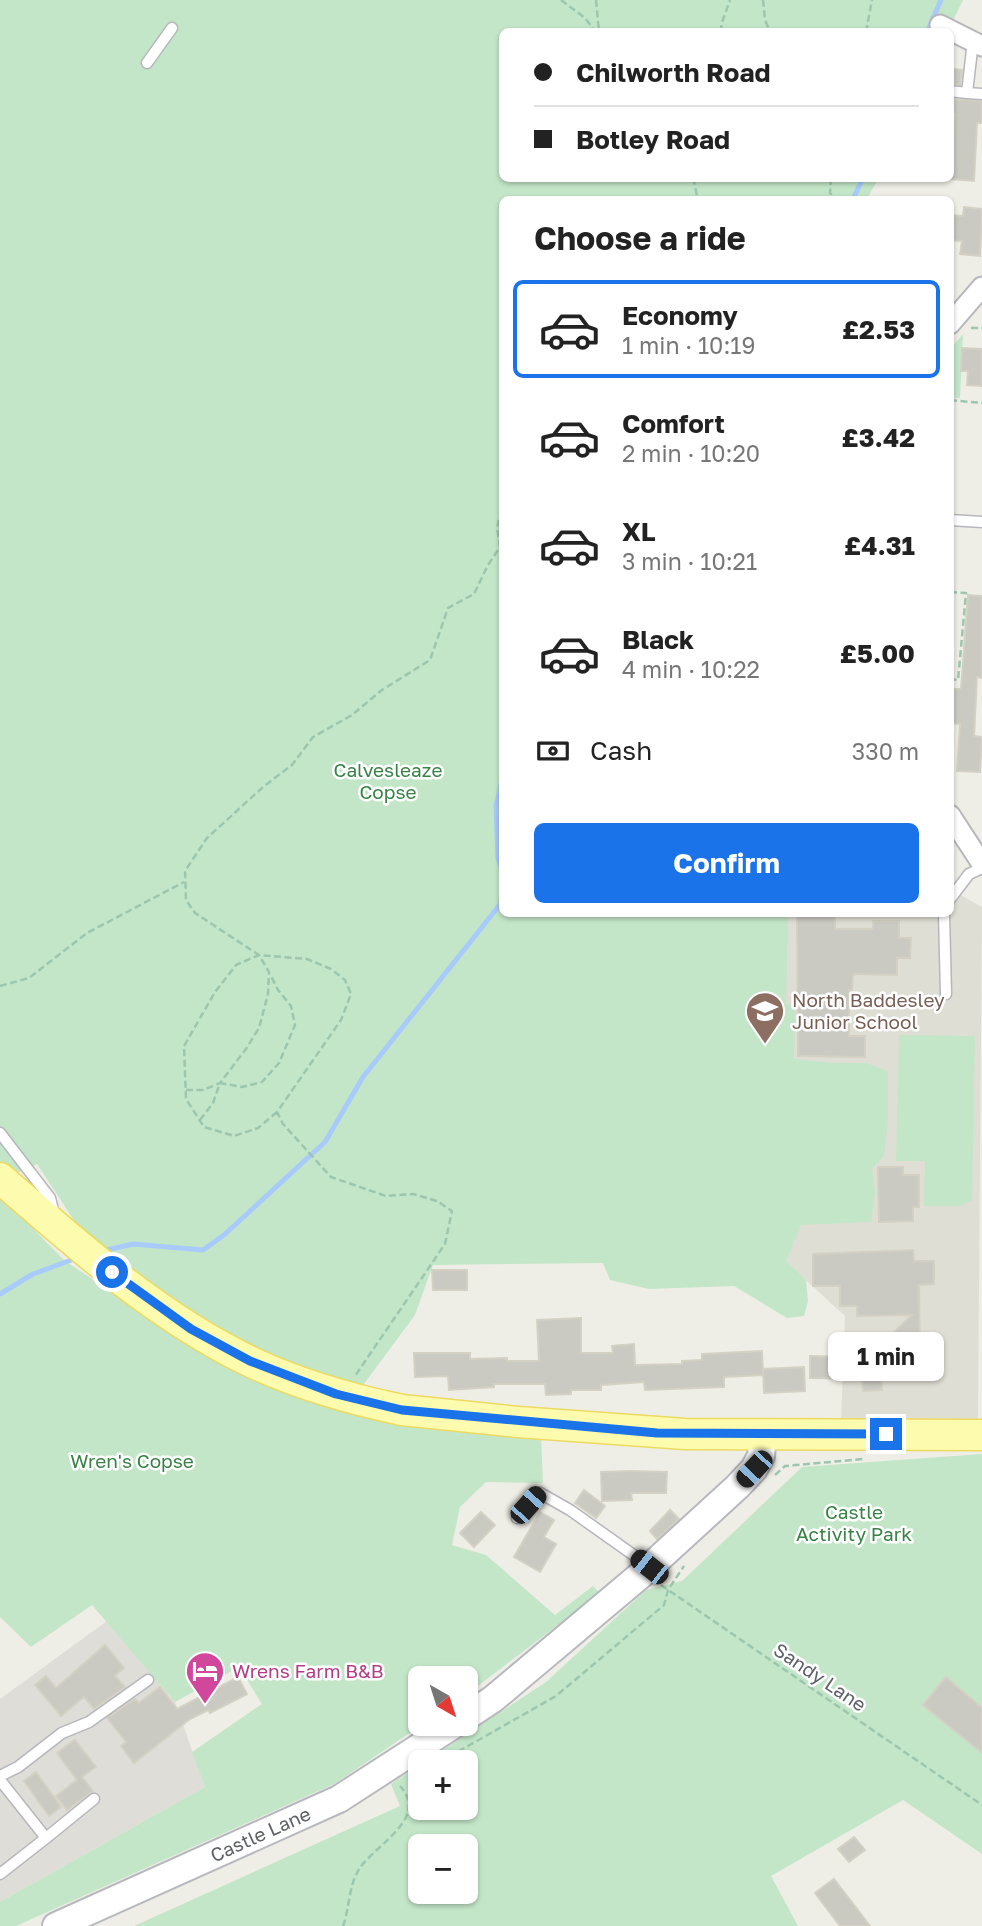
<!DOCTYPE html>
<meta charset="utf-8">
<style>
body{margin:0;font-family:"Golos Text",sans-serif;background:#f6f6f6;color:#222;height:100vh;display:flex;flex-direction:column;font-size:26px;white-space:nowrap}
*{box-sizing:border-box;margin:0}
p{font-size:23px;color:#767676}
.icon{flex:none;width:38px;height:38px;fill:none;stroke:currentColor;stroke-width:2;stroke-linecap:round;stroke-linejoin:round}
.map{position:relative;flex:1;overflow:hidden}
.details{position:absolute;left:499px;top:196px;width:455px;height:721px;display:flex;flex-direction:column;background:#fff;border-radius:10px;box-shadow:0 2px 5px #0004}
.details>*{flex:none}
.banner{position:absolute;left:499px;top:28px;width:455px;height:154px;border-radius:10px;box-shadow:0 2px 5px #0004;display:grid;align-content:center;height:154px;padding:0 35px;background:#fff}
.needle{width:46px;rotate:141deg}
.tools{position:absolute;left:408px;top:1666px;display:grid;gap:14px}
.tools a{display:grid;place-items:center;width:70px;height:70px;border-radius:10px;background:#fff;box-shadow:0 2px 5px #0004;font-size:35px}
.end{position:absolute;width:32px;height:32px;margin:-16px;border:9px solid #1a73e8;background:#fff;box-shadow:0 0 0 4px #fff}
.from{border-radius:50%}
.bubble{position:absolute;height:49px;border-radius:10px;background:#fff;box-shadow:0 2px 5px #0004;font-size:23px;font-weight:700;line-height:49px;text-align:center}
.car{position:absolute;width:21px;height:42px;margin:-21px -10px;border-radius:9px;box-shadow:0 0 5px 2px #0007;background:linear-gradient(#222 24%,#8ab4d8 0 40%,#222 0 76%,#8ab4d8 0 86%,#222 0)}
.banner b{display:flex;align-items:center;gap:24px;height:66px;font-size:26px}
.banner b+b{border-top:2px solid #e0e0e0}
.banner i{width:18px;height:18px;background:#222}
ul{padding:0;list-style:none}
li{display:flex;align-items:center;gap:21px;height:98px;margin:0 14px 10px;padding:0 21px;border:4px solid transparent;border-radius:10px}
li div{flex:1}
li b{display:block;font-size:26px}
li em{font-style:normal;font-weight:700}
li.selected{border-color:#1a73e8}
li>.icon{width:63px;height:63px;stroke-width:1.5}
h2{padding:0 35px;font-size:32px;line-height:84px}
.pay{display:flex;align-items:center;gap:18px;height:77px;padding:0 35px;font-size:26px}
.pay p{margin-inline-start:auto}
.button{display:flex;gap:14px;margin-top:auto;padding:14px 35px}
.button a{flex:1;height:80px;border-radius:10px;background:#1a73e8;color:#fff;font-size:28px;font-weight:700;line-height:80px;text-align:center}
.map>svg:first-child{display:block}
.industrial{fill:#deddd8}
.education{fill:#dfded4}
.green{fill:#c3e6c8;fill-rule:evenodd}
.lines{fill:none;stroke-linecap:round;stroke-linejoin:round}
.stream{stroke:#a9cbfc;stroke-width:5}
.building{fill:#cac9c2;stroke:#d4d1c4;stroke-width:2}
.lane-casing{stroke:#b6b7bc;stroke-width:13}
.street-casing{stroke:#b6b7bc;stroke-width:23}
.secondary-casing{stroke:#b7b9bf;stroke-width:30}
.primary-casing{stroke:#edda61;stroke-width:33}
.path{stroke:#9dc6af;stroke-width:2.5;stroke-dasharray:7 3.5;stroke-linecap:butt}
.lane{stroke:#fff;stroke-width:10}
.street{stroke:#fff;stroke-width:19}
.secondary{stroke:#fff;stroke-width:26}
.primary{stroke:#fcfbae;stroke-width:30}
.route{stroke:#1a73e8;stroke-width:9}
.labels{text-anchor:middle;stroke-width:5;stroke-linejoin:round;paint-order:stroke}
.park-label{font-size:19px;fill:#388246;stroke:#fff}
.education-label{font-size:19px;fill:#785e54;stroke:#fff;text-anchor:start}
.hotel-label{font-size:19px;fill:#b23c85;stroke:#fff;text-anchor:start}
.street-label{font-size:19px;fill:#5d6065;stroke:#fff}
</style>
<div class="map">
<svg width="982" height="1926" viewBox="0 0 982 1926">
<rect width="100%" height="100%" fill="#efeee6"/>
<!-- industrial -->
<path class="industrial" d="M107 1621 175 1702 205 1787 0 1902V1699Z"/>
<!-- education -->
<path class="education" d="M950 889 982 907 978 1421 841 1422 845 1316 786 1262 559 914H950Z"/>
<!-- green -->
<path class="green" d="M0 0H963L948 31 502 32V178L878 179 867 199 502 200V914H788L786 1004 795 1006 794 1059 834 1063H866L888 1071V1122L884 1156 872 1169 875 1192 871 1222 801 1225 786 1261 806 1280 808 1301 804 1316 787 1318 734 1286 649 1289 610 1280 603 1263 433 1265 415 1315 358 1392 312 1375 221 1332 160 1292 77 1225 37 1164 10 1176 0 1168Z
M963 334 960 398 950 397V349Z
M899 1035 975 1036 972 1200 959 1206H924L925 1161H896Z
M0 1195 65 1261 187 1341 541 1436 543 1483 486 1482 460 1507 452 1545 486 1555 555 1615 593 1586 600 1593 466 1695V1678H420V1724H423L334 1784 16 1926H0V1902L205 1787 192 1752 262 1704 239 1667 175 1702 92 1605 31 1647 0 1617Z
M982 1454V1854L903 1800 771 1876 798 1926H134L400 1806 391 1784 420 1765V1808H466V1762H425L546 1682 646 1590 682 1581 802 1467ZM420 1846H466V1892H420Z"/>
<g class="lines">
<!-- stream -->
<path class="stream" d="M927 32 941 0
M853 199 863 178
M502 780 496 806 498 858 502 870
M107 1250 133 1244 203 1250 224 1235 325 1142 363 1077 502 902
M0 1294 33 1274 74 1259"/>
</g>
<!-- building -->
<path class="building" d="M950 68 962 70 960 85 950 84Z
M950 99 982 101V123H977L974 181 950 179 955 114H950Z
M964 207 982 209 980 256 960 254 962 241 950 240V215L963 216Z
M962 348 982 349V386L967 385 968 371H961Z
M968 595 982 596V678L977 677 974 736 982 737 980 772 957 771 960 724 952 723 953 689H961Z
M797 914H835V929H873V921H899V938H911L910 958H897V975L853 974 852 990H849V1036H865V1057L798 1056Z
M878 1167H903V1175H919V1207H913V1221L879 1222Z
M913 1250 914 1261H934V1284L919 1285 920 1363 906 1375 881 1376 882 1390 863 1391 862 1379 810 1378V1356L853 1357V1354L872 1353 912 1315 857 1316V1306H840V1286H813V1254Z
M432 1270H467V1290H433Z
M581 1318V1353H613L612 1346 634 1344 635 1365 682 1364V1361L702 1360V1354L762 1351 763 1375 724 1377V1387L645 1390 644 1382 601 1385V1390H571V1394L546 1395 545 1384H494V1387L449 1390 448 1376 415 1377 414 1353H470V1359L507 1358V1361H539L537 1320Z
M804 1367 805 1391 764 1393 763 1369Z
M631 1471 667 1472 666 1493H631L632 1500 602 1501 601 1472Z
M584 1490 605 1506 596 1518 575 1503Z
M670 1510 679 1519 657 1539 650 1531Z
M481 1512 495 1525 474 1547 460 1533Z
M540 1512 554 1520 544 1537 556 1544 540 1572 514 1557Z
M105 1645 124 1668 115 1676 125 1687 94 1709 84 1697 61 1716 35 1685 46 1676 56 1688Z
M238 1677 247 1694 210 1713 208 1710 190 1719 134 1763 121 1746 126 1742 107 1718 135 1699 139 1703 160 1687 177 1709Z
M946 1677 982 1708V1753L923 1705Z
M75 1740 96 1767 82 1777 93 1791 67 1810 56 1796 77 1780 57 1753Z
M36 1772 61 1807 49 1816 24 1781Z
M854 1837 865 1850 849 1862 838 1849Z
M834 1879 858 1910 870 1926H840L815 1893Z"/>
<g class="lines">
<!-- lane casing -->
<g class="lane-casing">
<path id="lane" d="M973 41 967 93 982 94
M147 63 172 28
M950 91 967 93
M950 520 982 522
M950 899 969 874 982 868
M944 914 946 994
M0 1133 50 1198 54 1214
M517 1518 540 1493 570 1510 649 1566
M0 1776 18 1767 62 1733 89 1722 148 1680
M0 1780 46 1838 0 1874
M46 1838 94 1799"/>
</g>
<!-- street casing -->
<g class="street-casing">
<path id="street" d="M940 25 982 46
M950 324 982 287
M950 815 982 864"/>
</g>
<!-- secondary casing -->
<g class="secondary-casing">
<g id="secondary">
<path d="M466 1717 493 1699 643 1573 737 1487 754 1469 761 1456 763 1435"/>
<path id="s1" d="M56 1926 339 1799 455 1724"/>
</g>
</g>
<!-- primary casing -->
<g class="primary-casing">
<path id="primary" d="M0 1178C77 1245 156 1316 249 1361 297 1384 350 1399 402 1410L518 1422 685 1434 982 1435"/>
</g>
<!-- path -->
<path class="path" d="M561 0 585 18 596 32
M596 0 599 32
M763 0 765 20 770 32
M722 32 721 25 730 0
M866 32 872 0
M693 178 698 200
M831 178 830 193 838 200
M971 328H982
M950 400 982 403
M950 592 966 593 958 680 950 679
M0 986 29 978 87 933 184 882
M186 1090H203L220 1083 246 1049 259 1028 268 994 269 972 259 955 195 913 186 900 185 871 207 838 263 787 292 765 313 737 352 715 382 690 430 660 448 608 474 594 488 565 500 547 497 528 499 519 502 517
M277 1112 258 1128 234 1136 204 1127 186 1099 184 1046 215 992 236 965 259 955 307 959 331 969 345 980 351 994 341 1020 277 1112 283 1124 331 1177 386 1196 413 1194 437 1201 452 1211 445 1244 355 1376
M200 1120 213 1103 220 1083 242 1087 262 1082 279 1063 295 1025 291 1006 278 990 270 974
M775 1475 785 1466 863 1459
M661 1585 982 1805
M440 1762 556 1696 664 1605 668 1590 684 1566
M343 1926C349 1910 349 1887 357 1873 368 1848 432 1820 400 1786"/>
<!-- lane -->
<use href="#lane" class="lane"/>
<!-- street -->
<use href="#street" class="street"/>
<!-- secondary -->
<use href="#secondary" class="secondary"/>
<!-- primary -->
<use href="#primary" class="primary"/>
</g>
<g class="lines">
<!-- route -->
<path class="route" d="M112 1272 191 1329 250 1361 336 1394 402 1410 657 1433 886 1434"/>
</g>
<!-- icons -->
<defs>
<g id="school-pin" transform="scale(2.0125)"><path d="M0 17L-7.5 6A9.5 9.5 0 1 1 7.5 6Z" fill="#8d6e63" stroke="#fff"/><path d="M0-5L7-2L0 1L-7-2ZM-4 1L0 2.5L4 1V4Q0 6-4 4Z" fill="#fff"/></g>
<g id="hotel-pin" transform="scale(2.0125)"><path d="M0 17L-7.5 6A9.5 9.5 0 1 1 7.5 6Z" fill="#d1479c" stroke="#fff"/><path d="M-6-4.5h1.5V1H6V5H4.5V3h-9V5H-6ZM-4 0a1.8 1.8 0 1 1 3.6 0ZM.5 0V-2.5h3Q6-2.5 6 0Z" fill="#fff"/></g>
</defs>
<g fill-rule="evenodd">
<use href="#school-pin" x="765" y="1011"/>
<use href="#hotel-pin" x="205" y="1671"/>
</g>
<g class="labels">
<!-- park labels -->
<g class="park-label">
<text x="388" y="777">Calvesleaze<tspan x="388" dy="22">Copse</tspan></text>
<text x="132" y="1468">Wren's Copse</text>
<text x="854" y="1519">Castle<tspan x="854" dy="22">Activity Park</tspan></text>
</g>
<!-- education labels -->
<g class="education-label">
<text x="792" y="1007">North Baddesley<tspan x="792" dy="22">Junior School</tspan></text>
</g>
<!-- hotel labels -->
<g class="hotel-label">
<text x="232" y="1678">Wrens Farm B&amp;B</text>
</g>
<!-- street labels -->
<g class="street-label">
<text transform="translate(820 1677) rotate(34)" y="7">Sandy Lane</text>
<text dy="7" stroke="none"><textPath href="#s1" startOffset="224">Castle Lane</textPath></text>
</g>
</g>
</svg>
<div class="tools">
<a><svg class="needle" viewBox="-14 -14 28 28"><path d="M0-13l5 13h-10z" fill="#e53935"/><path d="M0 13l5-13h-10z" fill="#767676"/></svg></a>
<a>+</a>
<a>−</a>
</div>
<i class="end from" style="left:112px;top:1272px"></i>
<i class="end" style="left:886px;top:1434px"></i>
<div class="bubble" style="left:828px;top:1332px;width:116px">1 min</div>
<i class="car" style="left:754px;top:1469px;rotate:223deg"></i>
<i class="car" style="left:528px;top:1505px;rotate:42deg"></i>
<i class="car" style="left:649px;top:1567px;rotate:308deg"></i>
<div class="banner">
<b><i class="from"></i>Chilworth Road</b>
<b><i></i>Botley Road</b>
</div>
<section class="details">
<h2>Choose a ride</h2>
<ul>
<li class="selected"><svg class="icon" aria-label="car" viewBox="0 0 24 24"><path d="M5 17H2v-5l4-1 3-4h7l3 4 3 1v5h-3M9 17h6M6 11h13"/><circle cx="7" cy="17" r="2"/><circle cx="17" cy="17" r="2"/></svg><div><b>Economy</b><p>1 min · 10:19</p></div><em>£2.53</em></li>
<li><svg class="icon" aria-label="car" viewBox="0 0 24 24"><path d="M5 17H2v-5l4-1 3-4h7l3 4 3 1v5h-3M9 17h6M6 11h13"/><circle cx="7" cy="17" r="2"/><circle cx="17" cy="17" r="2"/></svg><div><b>Comfort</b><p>2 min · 10:20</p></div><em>£3.42</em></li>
<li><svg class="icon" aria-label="car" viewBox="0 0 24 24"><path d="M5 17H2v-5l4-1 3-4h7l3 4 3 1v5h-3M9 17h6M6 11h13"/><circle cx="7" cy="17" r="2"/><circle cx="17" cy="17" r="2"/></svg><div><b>XL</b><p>3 min · 10:21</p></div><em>£4.31</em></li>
<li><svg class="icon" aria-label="car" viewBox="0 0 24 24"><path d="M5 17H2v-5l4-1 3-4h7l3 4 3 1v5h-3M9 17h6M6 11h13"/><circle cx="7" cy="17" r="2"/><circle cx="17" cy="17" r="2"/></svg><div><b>Black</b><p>4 min · 10:22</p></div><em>£5.00</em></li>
</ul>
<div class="pay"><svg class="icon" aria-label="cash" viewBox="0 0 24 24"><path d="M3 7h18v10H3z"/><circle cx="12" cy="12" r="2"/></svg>Cash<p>330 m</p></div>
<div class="button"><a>Confirm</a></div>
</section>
</div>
